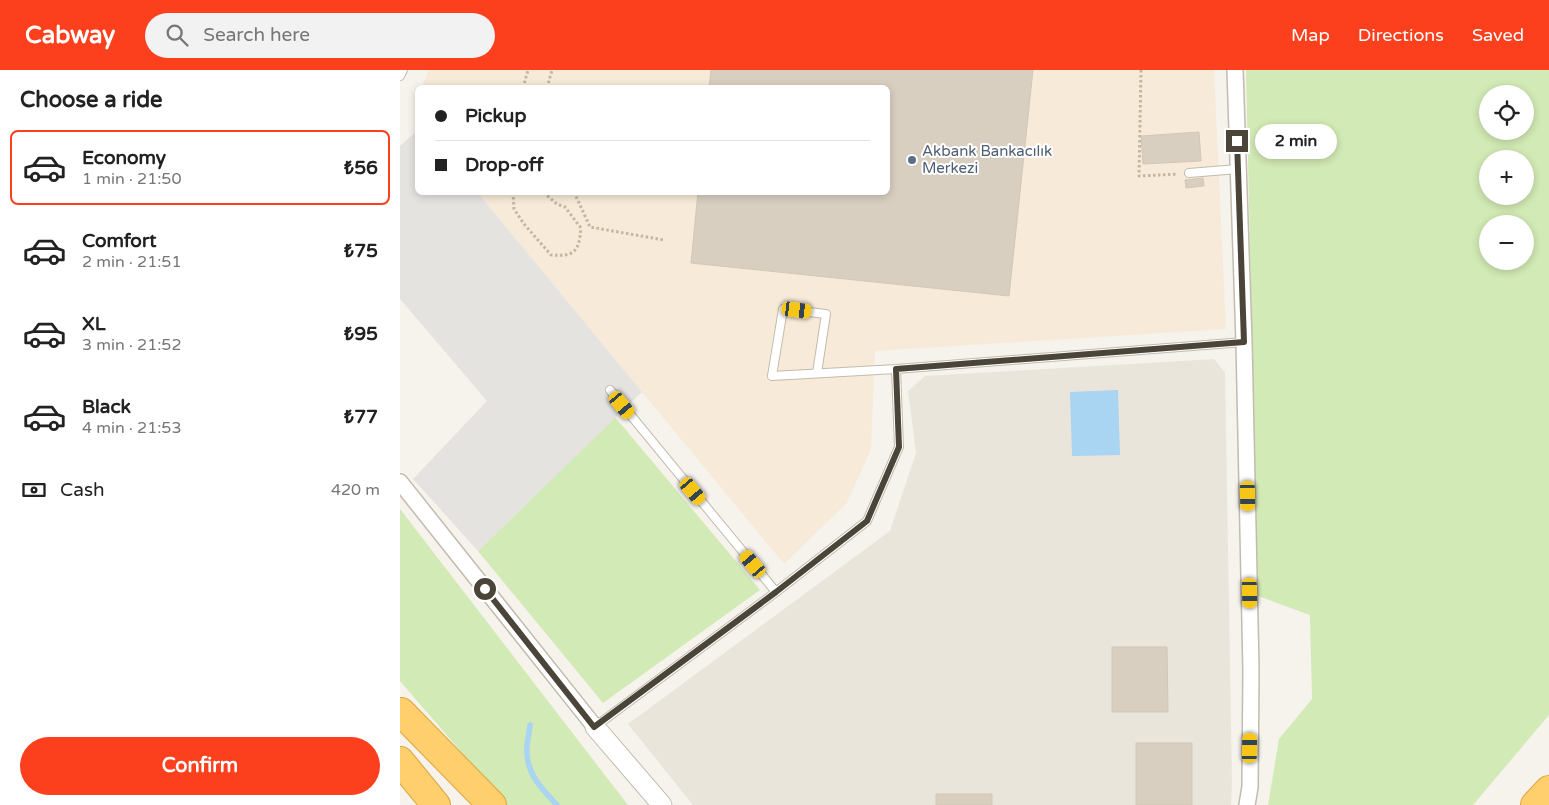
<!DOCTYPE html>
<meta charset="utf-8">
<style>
body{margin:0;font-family:"Varela Round",sans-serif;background:#f2f2f2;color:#222;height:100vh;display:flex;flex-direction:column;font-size:19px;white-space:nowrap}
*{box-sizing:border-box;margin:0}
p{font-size:16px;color:#767676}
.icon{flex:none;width:28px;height:28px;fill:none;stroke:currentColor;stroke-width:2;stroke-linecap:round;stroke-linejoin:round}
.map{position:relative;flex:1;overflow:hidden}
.side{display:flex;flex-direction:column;background:#fff;width:400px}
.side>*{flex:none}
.banner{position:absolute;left:15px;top:15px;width:475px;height:110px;border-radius:8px;box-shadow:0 2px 8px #0003;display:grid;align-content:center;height:110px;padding:0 20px;background:#fff}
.buttons{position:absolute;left:1079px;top:15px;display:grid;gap:10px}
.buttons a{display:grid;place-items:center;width:55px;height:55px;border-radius:50%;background:#fff;box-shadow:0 2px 8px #0003;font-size:25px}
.end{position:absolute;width:22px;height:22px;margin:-11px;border:6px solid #4b4439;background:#fff;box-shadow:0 0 0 2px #fff}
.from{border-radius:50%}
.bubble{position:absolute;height:35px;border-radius:18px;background:#fff;box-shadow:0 2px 8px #0003;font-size:16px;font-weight:700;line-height:35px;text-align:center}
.car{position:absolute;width:15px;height:30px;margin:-15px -8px;border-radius:6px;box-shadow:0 0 4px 1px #0007;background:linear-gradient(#f5c518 24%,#345 0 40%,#f5c518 0 76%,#345 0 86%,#f5c518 0)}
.banner b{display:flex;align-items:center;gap:18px;height:48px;font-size:19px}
.banner b+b{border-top:1px solid #e0e0e0}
.banner i{width:12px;height:12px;background:#222}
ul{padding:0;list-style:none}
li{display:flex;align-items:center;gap:15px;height:75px;margin:0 10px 8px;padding:0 10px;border:2px solid transparent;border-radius:8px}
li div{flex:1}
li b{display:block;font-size:19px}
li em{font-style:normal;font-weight:700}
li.current{border-color:#fc3f1d}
li>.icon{width:45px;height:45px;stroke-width:1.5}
h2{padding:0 20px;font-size:22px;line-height:60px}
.pay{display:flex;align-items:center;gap:12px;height:55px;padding:0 20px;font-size:19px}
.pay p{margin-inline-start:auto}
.action{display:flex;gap:10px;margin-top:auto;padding:10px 20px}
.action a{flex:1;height:58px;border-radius:30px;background:#fc3f1d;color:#fff;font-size:20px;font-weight:700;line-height:58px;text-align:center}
header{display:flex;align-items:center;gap:30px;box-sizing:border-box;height:70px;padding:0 25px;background:#fc3f1d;color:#fff}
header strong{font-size:24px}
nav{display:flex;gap:28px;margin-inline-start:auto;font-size:18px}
.search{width:350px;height:45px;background:#f2f2f2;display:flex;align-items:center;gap:12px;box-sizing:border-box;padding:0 18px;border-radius:28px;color:#767676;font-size:19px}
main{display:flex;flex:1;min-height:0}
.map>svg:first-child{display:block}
.residential{fill:#eae5da}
.commercial{fill:#f7ead8}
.green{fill:#d2eab5;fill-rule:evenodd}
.parking{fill:#e5e3e0}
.water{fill:#a9d4f2}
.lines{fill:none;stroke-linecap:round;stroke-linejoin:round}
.stream{stroke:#a9d4f2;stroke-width:5.5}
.building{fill:#d8cfc1;stroke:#d3c7b4}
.service-casing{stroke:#c2bbae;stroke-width:10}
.minor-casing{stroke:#c2bbae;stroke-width:18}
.tertiary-casing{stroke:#c2bbae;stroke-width:21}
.motorway-casing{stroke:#e0a43c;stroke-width:30}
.path{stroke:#c4b79f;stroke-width:3;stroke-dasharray:2.5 2.5;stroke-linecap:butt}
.service{stroke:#fff;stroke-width:8}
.minor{stroke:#fff;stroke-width:15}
.tertiary{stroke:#fff;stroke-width:19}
.motorway{stroke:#ffcf6e;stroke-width:28}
.route{stroke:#4b4439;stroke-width:6}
.service-dot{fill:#5c6f8a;stroke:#fff;stroke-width:2}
.labels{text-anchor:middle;stroke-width:4;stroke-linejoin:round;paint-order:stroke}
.service-label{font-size:15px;fill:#4e5e75;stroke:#fff;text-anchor:start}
</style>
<header>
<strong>Cabway</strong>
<div class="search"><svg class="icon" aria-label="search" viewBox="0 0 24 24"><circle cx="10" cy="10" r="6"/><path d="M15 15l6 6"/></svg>Search here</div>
<nav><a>Map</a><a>Directions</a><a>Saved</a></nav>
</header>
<main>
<section class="side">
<h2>Choose a ride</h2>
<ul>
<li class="current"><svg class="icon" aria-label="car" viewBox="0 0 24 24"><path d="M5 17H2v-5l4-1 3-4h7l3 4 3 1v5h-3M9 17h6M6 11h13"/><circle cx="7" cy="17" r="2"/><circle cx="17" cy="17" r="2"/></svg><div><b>Economy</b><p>1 min · 21:50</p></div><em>₺56</em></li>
<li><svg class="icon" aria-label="car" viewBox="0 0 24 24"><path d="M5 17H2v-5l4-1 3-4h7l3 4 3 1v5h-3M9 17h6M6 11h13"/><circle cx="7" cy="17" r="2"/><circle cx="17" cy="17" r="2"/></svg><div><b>Comfort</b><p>2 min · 21:51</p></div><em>₺75</em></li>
<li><svg class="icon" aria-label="car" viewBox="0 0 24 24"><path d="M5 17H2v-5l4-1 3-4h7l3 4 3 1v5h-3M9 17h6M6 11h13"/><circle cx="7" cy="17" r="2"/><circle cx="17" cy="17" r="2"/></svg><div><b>XL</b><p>3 min · 21:52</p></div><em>₺95</em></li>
<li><svg class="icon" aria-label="car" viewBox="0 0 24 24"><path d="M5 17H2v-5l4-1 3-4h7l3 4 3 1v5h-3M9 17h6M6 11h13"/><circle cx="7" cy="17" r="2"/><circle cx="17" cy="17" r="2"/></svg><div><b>Black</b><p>4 min · 21:53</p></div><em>₺77</em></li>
</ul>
<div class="pay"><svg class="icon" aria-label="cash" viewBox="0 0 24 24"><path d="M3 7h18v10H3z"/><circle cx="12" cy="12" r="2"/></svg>Cash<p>420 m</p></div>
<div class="action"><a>Confirm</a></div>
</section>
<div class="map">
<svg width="1149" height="735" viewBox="0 0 1149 735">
<rect width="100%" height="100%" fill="#f6f3ec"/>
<!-- residential -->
<path class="residential" d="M814 289 825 303 832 712 831 735H293L228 654 490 461 516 383 508 321 525 306Z"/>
<!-- commercial -->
<path class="commercial" d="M29 0H814L826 259 475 281 471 379 447 433 384 494 78 123 488 122V18H21Z"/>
<!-- green -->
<path class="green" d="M846 0H1149V645L1073 735H868L879 669 912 629 910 545 858 526ZM1088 24H1125V61H1088ZM1088 89H1125V126H1088ZM1088 154H1125V191H1088Z
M215 347 360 520 203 633 78 481Z
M0 439 228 735H107L0 611Z"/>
<!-- parking -->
<path class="parking" d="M17 61 18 122 78 123 242 322 78 481 13 409 87 331 0 229V76Z"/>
<!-- water -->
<path class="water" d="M718 320 720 385 672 386 670 322Z"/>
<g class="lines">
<!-- stream -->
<path class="stream" d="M130 655C129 665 126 675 127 684 128 706 143 720 157 735"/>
</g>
<!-- building -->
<path class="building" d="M311 0H633L609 226 291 193 298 122H488V18H309Z
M799 62 801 91 743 94 741 66Z
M803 108 804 116 786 118 785 110Z
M712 577H767L768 642H712Z
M736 673H792V735H736Z
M536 724H592V735H536Z"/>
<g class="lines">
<!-- service casing -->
<g class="service-casing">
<path id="service" d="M0 6 3 0
M789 103 838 99
M417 303 426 244 383 239 372 306 496 299
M210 320 376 522
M196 656 376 522 467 451 499 377 496 299 844 272"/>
</g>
<!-- minor casing -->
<g class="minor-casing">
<path id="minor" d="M835 0 844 272 851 600 850 717 847 735
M0 412 195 657"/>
</g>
<!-- tertiary casing -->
<g class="tertiary-casing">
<path id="tertiary" d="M195 657 262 735"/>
</g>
<!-- motorway casing -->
<g class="motorway-casing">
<path id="motorway" d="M1 642 92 735
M0 691 36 735
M1135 735 1149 720"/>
</g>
<!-- path -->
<path class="path" d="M741 0 739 106 778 104
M123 18 128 0
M147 18 152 0
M113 122 114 139 124 154 151 185C175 187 179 181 181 158L165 137 157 134 143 122
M174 122 190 157 264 170"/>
<!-- service -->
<use href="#service" class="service"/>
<!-- minor -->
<use href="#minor" class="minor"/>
<!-- tertiary -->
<use href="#tertiary" class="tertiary"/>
<!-- motorway -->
<use href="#motorway" class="motorway"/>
</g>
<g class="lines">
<!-- route -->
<path class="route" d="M85 519 194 657 376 522 467 451 499 377 496 299 844 272 837 71"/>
</g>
<!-- markers -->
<circle class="service-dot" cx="512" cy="90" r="5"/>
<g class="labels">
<!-- service labels -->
<g class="service-label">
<text x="522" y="86">Akbank Bankacılık<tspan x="522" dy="17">Merkezi</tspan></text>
</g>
</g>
</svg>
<div class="buttons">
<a><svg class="icon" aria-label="locate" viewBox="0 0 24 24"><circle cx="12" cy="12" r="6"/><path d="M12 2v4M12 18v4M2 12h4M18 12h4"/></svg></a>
<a>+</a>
<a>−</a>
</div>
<i class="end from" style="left:85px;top:519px"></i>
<i class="end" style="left:837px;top:71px"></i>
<div class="bubble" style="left:855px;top:54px;width:82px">2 min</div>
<i class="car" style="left:397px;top:240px;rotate:97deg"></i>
<i class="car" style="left:222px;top:335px;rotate:140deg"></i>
<i class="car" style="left:293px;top:421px;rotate:140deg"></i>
<i class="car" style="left:848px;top:426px;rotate:179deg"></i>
<i class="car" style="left:353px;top:494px;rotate:320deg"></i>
<i class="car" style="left:850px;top:523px;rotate:179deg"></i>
<i class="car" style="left:850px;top:678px;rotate:1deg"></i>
<div class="banner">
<b><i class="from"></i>Pickup</b>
<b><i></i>Drop-off</b>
</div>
</div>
</main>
